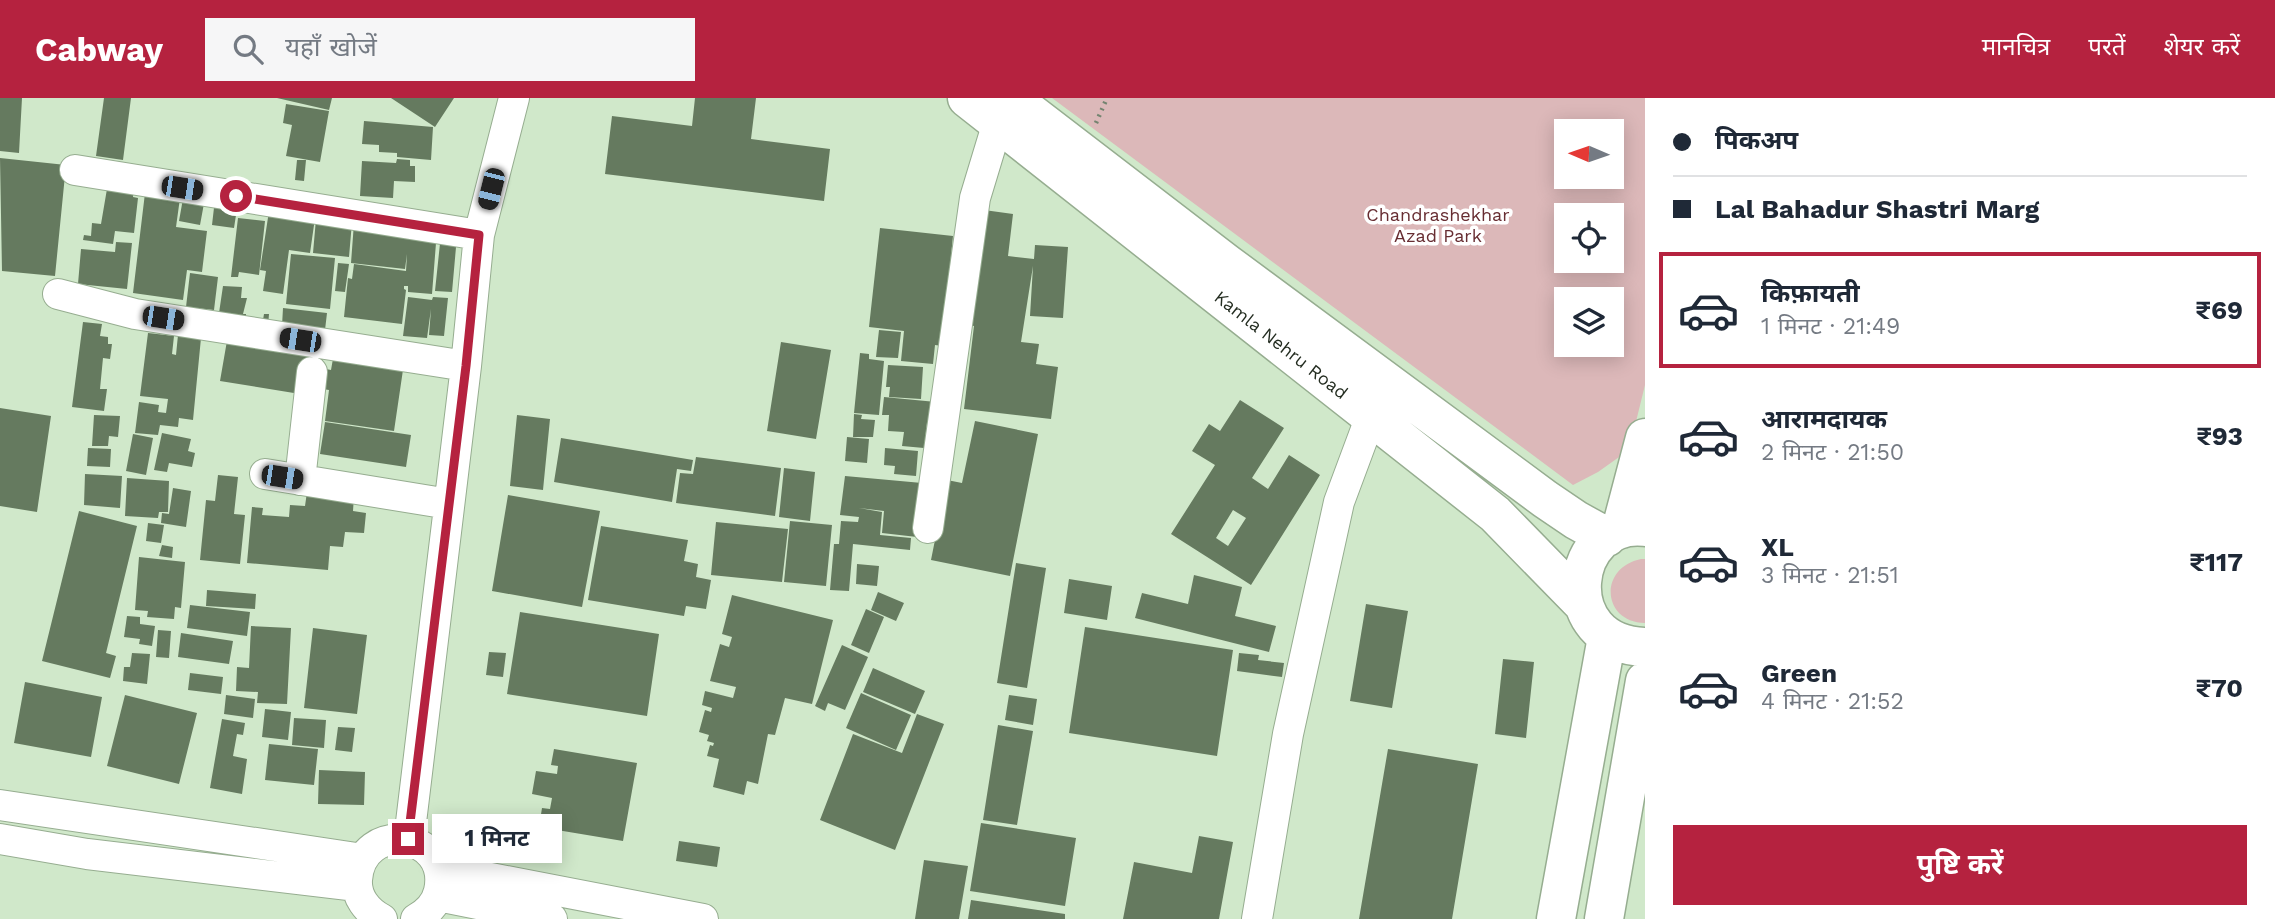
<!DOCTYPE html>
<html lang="hi">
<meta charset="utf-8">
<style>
body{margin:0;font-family:"Work Sans","Noto Sans Devanagari",sans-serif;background:#f6f6f7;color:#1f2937;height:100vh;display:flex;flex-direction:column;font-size:26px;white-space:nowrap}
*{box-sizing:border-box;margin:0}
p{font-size:23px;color:#747a83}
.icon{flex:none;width:38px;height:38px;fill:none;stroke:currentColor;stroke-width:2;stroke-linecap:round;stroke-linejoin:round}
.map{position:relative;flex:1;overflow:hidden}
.panel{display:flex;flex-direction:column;background:#fff;width:630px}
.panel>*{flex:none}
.top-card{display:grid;align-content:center;height:154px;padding:0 28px;background:#fff}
.needle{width:46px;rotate:272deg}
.controls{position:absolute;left:1554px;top:21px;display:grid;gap:14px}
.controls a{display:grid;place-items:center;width:70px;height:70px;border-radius:0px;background:#fff;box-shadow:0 4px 18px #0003;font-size:35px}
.end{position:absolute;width:32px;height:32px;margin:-16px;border:9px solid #b5223f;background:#fff;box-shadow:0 0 0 4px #fff}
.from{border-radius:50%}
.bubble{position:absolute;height:49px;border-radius:0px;background:#fff;box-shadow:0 4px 18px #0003;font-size:23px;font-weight:700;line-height:49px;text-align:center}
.car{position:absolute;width:21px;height:42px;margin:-21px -10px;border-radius:9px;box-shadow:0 0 5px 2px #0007;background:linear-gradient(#222 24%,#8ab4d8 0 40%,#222 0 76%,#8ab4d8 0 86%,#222 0)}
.top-card b{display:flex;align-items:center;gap:24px;height:66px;font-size:26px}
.top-card b+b{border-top:2px solid #e0e1e3}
.top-card i{width:18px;height:18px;background:#1f2937}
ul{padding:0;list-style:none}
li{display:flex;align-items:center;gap:21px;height:116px;margin:0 14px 10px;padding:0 14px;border:4px solid transparent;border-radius:0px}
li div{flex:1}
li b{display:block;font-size:26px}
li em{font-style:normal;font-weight:700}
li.selected{border-color:#b5223f}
li>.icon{width:63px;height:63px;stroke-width:1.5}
.cta{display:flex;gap:14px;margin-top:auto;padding:14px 28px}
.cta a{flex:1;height:80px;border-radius:0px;background:#b5223f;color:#fff;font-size:28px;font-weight:700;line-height:80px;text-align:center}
header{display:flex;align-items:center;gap:42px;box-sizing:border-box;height:98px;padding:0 35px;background:#b5223f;color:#fff}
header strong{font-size:33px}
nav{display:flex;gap:38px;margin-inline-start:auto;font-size:24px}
.search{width:490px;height:63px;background:#f6f6f7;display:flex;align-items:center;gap:18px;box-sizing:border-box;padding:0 24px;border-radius:0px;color:#747a83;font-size:26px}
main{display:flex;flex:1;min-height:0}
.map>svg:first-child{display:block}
.green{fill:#dcb8b9;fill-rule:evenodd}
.building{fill:#657a5f;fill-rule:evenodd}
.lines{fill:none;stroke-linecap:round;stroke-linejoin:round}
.minor-casing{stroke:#96ad90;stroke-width:32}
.major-casing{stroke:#96ad90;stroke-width:41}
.path{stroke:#748470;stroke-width:4.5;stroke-dasharray:2 5;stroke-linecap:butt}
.minor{stroke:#fff;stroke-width:30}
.major{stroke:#fff;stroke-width:38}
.route{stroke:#b5223f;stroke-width:9}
.labels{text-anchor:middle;stroke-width:7;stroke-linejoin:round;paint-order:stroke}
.park-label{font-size:18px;fill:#672d32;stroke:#fff}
.street-label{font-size:18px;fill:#242d21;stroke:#fff}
</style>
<header>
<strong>Cabway</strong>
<div class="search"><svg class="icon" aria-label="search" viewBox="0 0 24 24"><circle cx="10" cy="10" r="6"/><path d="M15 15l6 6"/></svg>यहाँ खोजें</div>
<nav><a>मानचित्र</a><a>परतें</a><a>शेयर करें</a></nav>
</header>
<main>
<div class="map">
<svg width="1645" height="821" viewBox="0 0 1645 821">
<rect width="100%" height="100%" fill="#d0e8ca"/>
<!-- green -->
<path class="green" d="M1052 0H1645V287L1629 352 1598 374 1573 387ZM1566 33H1612V79H1566ZM1566 117H1612V163H1566ZM1566 201H1612V247H1566Z
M1641 461H1645V525C1602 524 1598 470 1641 461Z"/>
<!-- building -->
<path class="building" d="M0 0H22L19 55 0 53Z
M104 0H131L123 62 96 58Z
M277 0H332L329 12Z
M391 0H454L435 29Z
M695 0H756L751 41 830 51 824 103 605 76 612 18 692 28Z
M286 6 329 13 320 64 286 58 292 27 283 25Z
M364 23 433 29 431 62 397 59V55L379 54V47L362 46Z
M0 60 66 67 55 178 2 173Z
M397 61 410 62V68H415V84L394 83 393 100 360 98 362 63 396 65Z
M297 62H306L304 83 295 82Z
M108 85 134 88 133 99 138 100 134 135 115 133 113 146 83 142 84 137 91 138 92 125 101 126Z
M145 95 180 100 176 129 207 133 202 174 187 172 183 202 133 195Z
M184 95 205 100 200 127 179 123Z
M215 101 238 104 234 130 212 127Z
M984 112 1013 116 1008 158 1034 161 1035 147 1068 149 1063 220 1030 218 1033 168 1021 244 1039 246 1036 266 1058 269 1051 321 964 311 974 228 970 227Z
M269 113 315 120 310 155 289 152 283 196 263 193 266 173 260 172Z
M238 120 265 123 259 177 239 174 238 179H231Z
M316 121 352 124 349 159 313 155Z
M354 125 436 145 432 196 408 194V188H404V191L406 192 402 226 344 219 348 180 352 181 354 166 406 173 407 156 405 171 351 165Z
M880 130 953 138 942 248 935 247 933 266 901 263 904 233 869 229Z
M441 136 457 138 452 194 435 193Z
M116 144 132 145 127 191 78 186 81 151 115 154Z
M291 156 335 160 330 211 286 206Z
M338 165 349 166 345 194 335 193Z
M190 175 218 179 214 212 186 209Z
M223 188 242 189 241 200H247L243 216H246V220L263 222 264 216H269L268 228 219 215Z
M408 199 432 202 433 199 448 200 444 238 429 237 431 211 427 240 403 238Z
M283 210 327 215 325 232 282 228Z
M83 224 102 226 100 238 108 239V246H112L110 261 103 260 100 291H107L104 313 72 309Z
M879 232 901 234 898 260 876 259Z
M148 235 174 238 172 256 176 257 178 237 201 240 193 322 179 320 178 329 160 327 158 337 135 335 139 304 159 307 158 314 166 315 168 301 140 298Z
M228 237 308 251 300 296 220 283Z
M781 244 831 252 816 341 767 333Z
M334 255 404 265 394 333 325 323 329 292 323 291 326 271 331 272Z
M860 255 869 256V261L884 263 879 317 854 315Z
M888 267 923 269 921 301 889 299 890 289H886Z
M884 299 936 304 934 326 927 325 924 350 902 348 904 334 888 333 889 317H882Z
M1240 302 1284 330 1252 380 1268 391 1289 357 1320 377 1251 487 1171 436 1215 367 1192 353 1209 326 1220 333ZM1233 412 1246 420 1228 448 1216 440Z
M0 310 51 318 37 414 0 408Z
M854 316 862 317 861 321 875 322 873 339H853Z
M94 317 120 318 118 339 109 338 108 348H92Z
M517 317 550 321 543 392 510 388Z
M975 323 1038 336 1010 478 931 462 947 382 962 385Z
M325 324 411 337 406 369 320 356Z
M162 335 191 341 188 353 195 355 192 369 169 365 167 374 154 372Z
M133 336 153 340 146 377 126 373Z
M847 339 869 341 867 365 845 363Z
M561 340 693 362 691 373 677 371 672 404 554 384Z
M88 350 111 351 110 369 87 368Z
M885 350 918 353 916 378 894 376 895 368 884 367Z
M696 359 781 370 775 418 676 405 680 375 693 376Z
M784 370 815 374 810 423 779 419Z
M85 376 122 378 120 410 84 407Z
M218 377 238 379 234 416 245 417 240 466 200 462 206 402 215 403Z
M845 378 922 385 917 439 882 435 884 413 859 410 882 414 880 437 911 440 910 452 853 446 849 493 830 492 834 446H839L841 423 858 424 859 419 840 417Z
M127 380 169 383 168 414H159L158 420 125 418Z
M173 390 191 393 186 429 161 425 162 415 169 416Z
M307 394 354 398 353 413 366 415 364 435 345 434 343 449 330 448 328 472 247 465 252 409 263 410 262 417 289 419 290 407 305 408Z
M508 397 600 413 582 509 492 493Z
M79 413 137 428 106 555 116 558 110 580 42 563Z
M790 423 832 427 826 488 784 484Z
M716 424 788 431 782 484 711 477Z
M148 425 164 427 161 445 146 443Z
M601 428 688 442 684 463 698 466 696 479 711 482 706 511 686 508 684 518 588 502Z
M162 447 173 449 172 460 159 458Z
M139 459 185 464 181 510 175 509 174 521 147 519 148 513 135 512Z
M1016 465 1046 470 1027 590 997 585Z
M857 466 879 468 877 488 856 486Z
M1194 477 1242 489 1235 518 1276 528 1269 554 1135 520 1142 495 1188 506Z
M1069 481 1112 488 1107 522 1064 515Z
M207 492 256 496 255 511 206 508Z
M878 494 904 505 896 523 871 512Z
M732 497 833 522 812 606 785 600 775 637 768 636 758 686 747 683 744 697 713 689 719 661 707 658 710 647 713 648 714 645 707 643 709 637 699 634 705 612 711 614 712 610 702 607 705 593 733 600 736 589 710 583 720 546 729 549 732 539 722 536Z
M1366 506 1408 513 1392 610 1350 603Z
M190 507 250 514 247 538 187 530Z
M866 511 884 519 869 555 851 547Z
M520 514 659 536 647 618 507 596Z
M127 518 140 519V526L155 528 152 548 139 546 140 541 124 539Z
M251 528 291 530 287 606 257 605 258 594 236 593 237 569 249 570Z
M1085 529 1233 552 1217 658 1069 635Z
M313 530 367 537 357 616 304 610Z
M158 532 171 533 169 560 156 559Z
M181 535 233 543 229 566 178 559Z
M842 547 868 559 845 612 828 605 825 613 815 608Z
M489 554 506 555 503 579 486 577Z
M132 555 150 556 147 586 123 583 124 569H130Z
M1239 555 1259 557 1258 562 1284 565 1282 579 1237 573Z
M1503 561 1534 564 1526 640 1495 636Z
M873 570 925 593 915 616 863 594Z
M190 575 223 579 221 596 188 592Z
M25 584 102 599 91 659 14 645Z
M861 595 911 617 896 652 846 630Z
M125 597 197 615 179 686 107 668Z
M226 597 255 601 253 620 224 616Z
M1009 597 1037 601 1033 627 1005 622Z
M265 611 291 614 288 642 262 639Z
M917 616 944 626 895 752 820 722 853 636 902 655Z
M294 620 326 622 324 650 292 647Z
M222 621 245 625 243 637 237 636 233 658 247 661 242 696 210 690Z
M998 627 1033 633 1017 727 983 722Z
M338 629 355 630 352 654 335 652Z
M269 646 318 651 314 687 265 682Z
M554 651 637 665 623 743 539 729 542 710 550 711 552 700 532 696 536 673 557 676 558 668 551 667Z
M1388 651 1478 666 1452 821H1359Z
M319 672 365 674 364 707 318 706Z
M981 725 1076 740 1065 808 970 793Z
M1199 738 1233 744 1219 821H1123L1134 764 1192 775Z
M679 743 720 749 717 769 676 763Z
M924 762 968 768 959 821H915Z
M971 802 1065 816V821H968Z"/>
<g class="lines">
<!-- minor casing -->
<g class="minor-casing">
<path id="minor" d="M75 72 479 137
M58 196 135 216 466 268
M265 376 449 406
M300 382 312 274
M928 430 975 100 998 24
M0 707 363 761
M0 741 87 756 357 788
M409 741 466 268 479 137 514 0
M439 770 703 821
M438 798 552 821
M382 821C367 813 356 799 357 782 361 720 452 734 439 793 436 806 427 815 416 821
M1257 821 1288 636 1339 404 1371 318"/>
</g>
<!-- major casing -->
<g class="major-casing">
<path id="major" d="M967 0 1495 416 1583 506
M1011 0 1226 165 1545 401 1576 422 1607 439
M1645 429C1569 420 1553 546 1645 549
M1621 431 1645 340
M1556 821 1607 539
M1604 821 1645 583"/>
</g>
<!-- path -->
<path class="path" d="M1096 25 1107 0"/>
<!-- minor -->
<use href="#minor" class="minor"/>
<!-- major -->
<use href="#major" class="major"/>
</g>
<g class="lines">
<!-- route -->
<path class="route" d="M236 98 479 137 466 268 408 741"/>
</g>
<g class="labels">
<!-- park labels -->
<g class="park-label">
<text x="1438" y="123">Chandrashekhar<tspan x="1438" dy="21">Azad Park</tspan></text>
</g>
<!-- street labels -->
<g class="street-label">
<text transform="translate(1281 247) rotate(38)" y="6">Kamla Nehru Road</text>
</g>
</g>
</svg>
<div class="controls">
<a><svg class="needle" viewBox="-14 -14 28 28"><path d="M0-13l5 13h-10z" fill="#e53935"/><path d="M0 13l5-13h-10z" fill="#747a83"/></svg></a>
<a><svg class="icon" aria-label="locate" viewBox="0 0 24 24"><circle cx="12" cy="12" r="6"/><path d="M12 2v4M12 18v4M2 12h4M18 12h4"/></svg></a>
<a><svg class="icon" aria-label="layers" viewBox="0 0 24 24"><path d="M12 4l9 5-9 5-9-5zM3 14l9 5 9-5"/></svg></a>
</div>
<i class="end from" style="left:236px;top:98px"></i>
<i class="end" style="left:408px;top:741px"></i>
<div class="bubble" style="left:432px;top:716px;width:130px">1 मिनट</div>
<i class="car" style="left:182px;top:90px;rotate:99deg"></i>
<i class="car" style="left:491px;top:91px;rotate:194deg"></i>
<i class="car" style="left:163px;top:220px;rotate:99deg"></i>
<i class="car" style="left:300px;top:242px;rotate:279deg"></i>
<i class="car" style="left:282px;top:379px;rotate:99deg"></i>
</div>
<section class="panel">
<div class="top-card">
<b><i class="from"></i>पिकअप</b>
<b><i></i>Lal Bahadur Shastri Marg</b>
</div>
<ul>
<li class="selected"><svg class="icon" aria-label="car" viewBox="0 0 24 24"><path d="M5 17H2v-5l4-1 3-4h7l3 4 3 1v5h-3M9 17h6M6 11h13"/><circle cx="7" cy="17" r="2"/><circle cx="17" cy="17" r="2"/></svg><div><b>किफ़ायती</b><p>1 मिनट · 21:49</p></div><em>₹69</em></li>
<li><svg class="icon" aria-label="car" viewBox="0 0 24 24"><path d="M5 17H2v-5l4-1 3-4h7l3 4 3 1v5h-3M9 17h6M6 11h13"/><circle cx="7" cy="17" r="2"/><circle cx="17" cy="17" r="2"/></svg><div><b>आरामदायक</b><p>2 मिनट · 21:50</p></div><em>₹93</em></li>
<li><svg class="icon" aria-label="car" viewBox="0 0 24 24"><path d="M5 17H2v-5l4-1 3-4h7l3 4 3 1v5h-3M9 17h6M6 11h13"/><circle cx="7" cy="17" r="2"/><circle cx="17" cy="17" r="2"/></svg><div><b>XL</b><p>3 मिनट · 21:51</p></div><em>₹117</em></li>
<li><svg class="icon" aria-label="car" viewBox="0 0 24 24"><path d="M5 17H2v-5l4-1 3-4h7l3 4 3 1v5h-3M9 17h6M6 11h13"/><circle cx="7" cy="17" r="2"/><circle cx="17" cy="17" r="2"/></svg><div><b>Green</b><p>4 मिनट · 21:52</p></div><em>₹70</em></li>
</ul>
<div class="cta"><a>पुष्टि करें</a></div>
</section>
</main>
